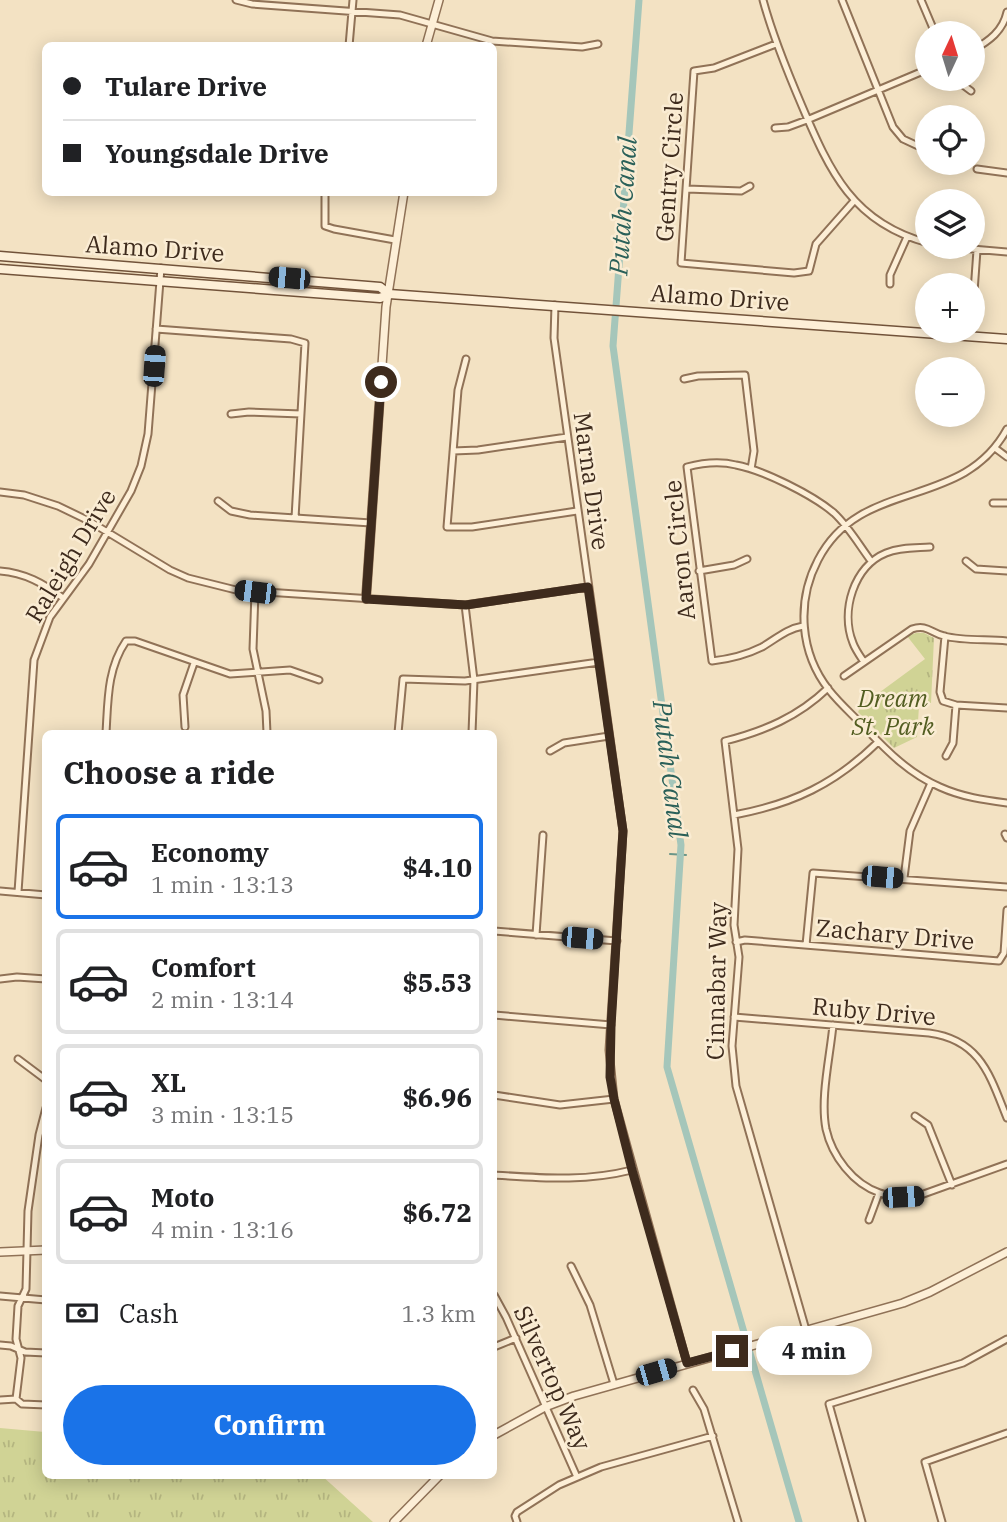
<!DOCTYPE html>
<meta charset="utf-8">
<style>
body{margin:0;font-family:"IBM Plex Serif",serif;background:#f6f6f6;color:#202124;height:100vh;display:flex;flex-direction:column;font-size:26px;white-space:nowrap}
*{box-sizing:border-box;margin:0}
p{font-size:23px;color:#757577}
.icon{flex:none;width:38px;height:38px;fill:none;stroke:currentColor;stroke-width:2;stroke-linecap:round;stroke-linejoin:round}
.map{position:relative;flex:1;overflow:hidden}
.sheet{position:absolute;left:42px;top:730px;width:455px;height:749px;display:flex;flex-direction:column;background:#fff;border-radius:10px;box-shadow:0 4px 18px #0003}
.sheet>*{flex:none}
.banner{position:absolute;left:42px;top:42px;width:455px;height:154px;border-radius:10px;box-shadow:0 4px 18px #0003;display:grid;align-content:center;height:154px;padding:0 21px;background:#fff}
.needle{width:46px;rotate:4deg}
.buttons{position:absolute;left:915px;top:21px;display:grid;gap:14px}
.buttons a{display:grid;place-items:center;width:70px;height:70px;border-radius:50%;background:#fff;box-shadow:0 4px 18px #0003;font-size:35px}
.end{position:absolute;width:32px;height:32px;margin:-16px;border:9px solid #3e2b1d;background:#fff;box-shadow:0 0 0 4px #fff}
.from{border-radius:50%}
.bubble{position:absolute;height:49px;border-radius:24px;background:#fff;box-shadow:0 4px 18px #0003;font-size:23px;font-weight:700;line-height:49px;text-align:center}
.car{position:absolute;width:21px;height:42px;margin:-21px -10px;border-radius:9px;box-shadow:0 0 5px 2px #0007;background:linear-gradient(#222 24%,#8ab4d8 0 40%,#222 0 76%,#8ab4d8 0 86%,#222 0)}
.banner b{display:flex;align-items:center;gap:24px;height:66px;font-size:26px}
.banner b+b{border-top:2px solid #e0e0e0}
.banner i{width:18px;height:18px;background:#202124}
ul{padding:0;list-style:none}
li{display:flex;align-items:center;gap:21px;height:105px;margin:0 14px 10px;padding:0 7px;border:4px solid #e0e0e0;border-radius:10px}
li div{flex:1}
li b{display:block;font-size:26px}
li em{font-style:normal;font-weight:700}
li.on{border-color:#1a73e8}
li>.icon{width:63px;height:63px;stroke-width:1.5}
h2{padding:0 21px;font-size:32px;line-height:84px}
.pay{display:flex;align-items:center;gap:18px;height:77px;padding:0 21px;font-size:26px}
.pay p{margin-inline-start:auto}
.cta{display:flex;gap:14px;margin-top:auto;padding:14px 21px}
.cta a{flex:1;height:80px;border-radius:42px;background:#1a73e8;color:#fff;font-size:28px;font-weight:700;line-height:80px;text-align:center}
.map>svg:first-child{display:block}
.park{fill:url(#park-tufts)}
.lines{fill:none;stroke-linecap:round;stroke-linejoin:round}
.stream{stroke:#6b9688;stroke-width:2}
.canal{stroke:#a5c6ba;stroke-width:7}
.minor-casing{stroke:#907257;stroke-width:9}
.tertiary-casing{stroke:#907257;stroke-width:10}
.secondary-casing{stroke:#72533a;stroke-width:11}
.minor{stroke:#fdefd7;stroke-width:5}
.tertiary{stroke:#fdefd7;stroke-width:7}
.secondary{stroke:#fdefd7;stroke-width:8}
.route{stroke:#3e2b1d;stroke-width:9}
.labels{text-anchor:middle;stroke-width:5;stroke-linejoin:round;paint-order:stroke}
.street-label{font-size:24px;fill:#3e2b1d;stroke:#faecd3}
.park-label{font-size:24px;font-style:italic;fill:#525d21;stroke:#faecd3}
.water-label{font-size:26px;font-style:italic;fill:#2a6059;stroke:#faecd3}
</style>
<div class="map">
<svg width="1007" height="1522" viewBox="0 0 1007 1522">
<defs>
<pattern id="park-tufts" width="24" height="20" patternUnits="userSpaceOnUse" patternTransform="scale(1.75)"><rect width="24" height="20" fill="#d0d395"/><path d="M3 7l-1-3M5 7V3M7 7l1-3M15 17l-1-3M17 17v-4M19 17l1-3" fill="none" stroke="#b4b580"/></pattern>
</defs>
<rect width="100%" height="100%" fill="#f3e2c3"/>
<!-- park -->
<path class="park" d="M916 633H924L934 638 931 703 925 702 919 706 917 737 894 748 858 712 861 706 925 659 907 636Z
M0 1428 45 1432 46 1475H321L373 1522H0Z"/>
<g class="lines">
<!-- stream -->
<path class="stream" d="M670 854 686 855"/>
<!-- canal -->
<path class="canal" d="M639 0 613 346 681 845 667 1067 799 1522"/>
<!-- minor casing -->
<g class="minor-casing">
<path id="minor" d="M236 0 252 4 400 15 492 41 582 47 598 44
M763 0C773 37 787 71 802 106 830 172 853 223 928 243
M842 0 893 127 903 139 918 146
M921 0 935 33
M776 44 714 68 694 71 681 263 794 273 809 271 816 244 854 201
M349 46 353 0
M973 50C989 41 1003 31 1007 12
M955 79 971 91
M775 128 788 127 807 120 928 69
M977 169 1007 173
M687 189 741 191 750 186
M325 192V226L334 229 395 240
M949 247 1007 252
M890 284V275L907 237
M974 292 977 250
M555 305 554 338 623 831 609 1050 614 1099 687 1363
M156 329 291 339 305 343 295 518
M466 359 458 390 447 527H472L577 511
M684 379 698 376 745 375 754 451 751 469
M231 414 249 412 301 414
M1007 429C962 512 861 476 818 560 796 602 800 653 829 690 840 704 854 716 866 729 888 752 910 774 940 787 962 797 984 800 1007 803
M995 448 1007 457
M453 451 478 450 567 437
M0 492 24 495 58 506 89 521 170 570 188 578 236 590 465 605 588 587
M218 501 231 511 250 515 371 523
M993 503H1007
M966 561 976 569 1007 571
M0 571C25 573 43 583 63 598
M699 571 734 565 747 559
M255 592 253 649 266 711 267 733
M465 605 474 680 472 733
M803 626C786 629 776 639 762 647 746 655 730 659 712 661L687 467C702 463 720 461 736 465 763 470 813 495 834 513 849 527 859 545 871 561
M945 636 940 692 943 701 956 705 1007 708
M864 662C860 656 855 649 853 643 840 611 854 566 886 553 900 547 916 548 930 547
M844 676 912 629C927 624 931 633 944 636 963 641 987 639 1007 641
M185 727 183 695 194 663
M106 733C108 701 107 669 126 641H135L230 674 290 670 319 680
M398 733 403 679 465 681 599 662
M550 751 564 743 609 736
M946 756 953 743 956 705
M734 815C793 804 835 784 878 742
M1005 834 1007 838
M904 878 910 831 931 783
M0 891 46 895
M18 892 34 660 50 617 89 564 131 491 141 466 148 434 161 268
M494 931 617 941
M536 935 543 835
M736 942 745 940 999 961 1004 953 1007 910
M806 945 813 873 1007 887
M0 979 17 977 46 979
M494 1015 611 1025
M734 1017 929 1033C981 1040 990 1076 1007 1118
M833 1025C830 1057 820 1098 826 1129 832 1156 853 1184 880 1193 892 1198 905 1197 918 1196L1007 1164
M18 1059 46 1080
M494 1095 560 1105 614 1099
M915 1116 928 1125 952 1185
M494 1175C543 1178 584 1182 632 1170
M869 1220 879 1193
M571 1266 590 1305 614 1384
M494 1295 506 1317 577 1477
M0 1296 46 1300
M806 1330 736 1086 732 1046 739 957 734 925 738 849 725 741C764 731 798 717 828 688
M0 1345 11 1346 25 1352 46 1353
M494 1347 516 1338
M693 1390 704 1409 738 1522
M16 1399 21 1358 16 1339 18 1306 26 1289 28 1211 39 1135 46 1108
M0 1400 16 1399 22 1404 46 1405
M517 1522 515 1516 517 1512 559 1485 601 1467 713 1436
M862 1522 829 1404 963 1363 1007 1339
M942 1522 925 1462 1007 1433"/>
</g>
<!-- tertiary casing -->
<g class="tertiary-casing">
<path id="tertiary" d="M426 46 439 0
M366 599 386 307 404 192
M0 1252 46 1250
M494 1435 545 1407 574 1396 903 1303 930 1292 1007 1252
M394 1522 440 1475"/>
</g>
<!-- secondary casing -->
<g class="secondary-casing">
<path id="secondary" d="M0 256 380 287 389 294
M0 269 380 298 389 294 1007 339"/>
</g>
<!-- minor -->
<use href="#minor" class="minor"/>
<!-- tertiary -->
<use href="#tertiary" class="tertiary"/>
<!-- secondary -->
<use href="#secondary" class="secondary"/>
</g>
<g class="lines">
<!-- route -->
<path class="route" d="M381 382 366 599 466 605 588 587 623 831 611 1026 610 1077 614 1099 632 1170 687 1363 732 1351"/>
</g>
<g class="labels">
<!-- street labels -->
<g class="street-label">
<text transform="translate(670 167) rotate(-86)" y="8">Gentry Circle</text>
<text transform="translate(155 249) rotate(4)" y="8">Alamo Drive</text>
<text transform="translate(720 298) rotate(4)" y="8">Alamo Drive</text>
<text transform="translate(591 481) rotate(82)" y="8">Marna Drive</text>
<text transform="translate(680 550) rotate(-96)" y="8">Aaron Circle</text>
<text transform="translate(71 556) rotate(-59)" y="8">Raleigh Drive</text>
<text transform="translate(895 935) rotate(5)" y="8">Zachary Drive</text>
<text transform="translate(717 981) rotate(-89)" y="8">Cinnabar Way</text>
<text transform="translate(874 1012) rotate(5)" y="8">Ruby Drive</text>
<text transform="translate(552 1378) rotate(66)" y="8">Silvertop Way</text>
</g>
<!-- park labels -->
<g class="park-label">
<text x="893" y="707">Dream<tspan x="893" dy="28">St. Park</tspan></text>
</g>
<!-- water labels -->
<g class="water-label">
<text transform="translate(623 206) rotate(-86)" y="9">Putah Canal</text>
<text transform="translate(670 769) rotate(83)" y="9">Putah Canal</text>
</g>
</g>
</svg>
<div class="buttons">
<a><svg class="needle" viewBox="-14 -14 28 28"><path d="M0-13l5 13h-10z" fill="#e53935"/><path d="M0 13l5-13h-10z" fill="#757577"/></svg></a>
<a><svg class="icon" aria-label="locate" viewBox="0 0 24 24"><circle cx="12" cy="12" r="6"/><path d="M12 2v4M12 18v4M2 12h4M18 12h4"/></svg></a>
<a><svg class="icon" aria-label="layers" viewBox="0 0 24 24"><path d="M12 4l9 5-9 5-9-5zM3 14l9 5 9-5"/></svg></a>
<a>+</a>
<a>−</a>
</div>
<i class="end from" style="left:381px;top:382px"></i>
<i class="end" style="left:732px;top:1351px"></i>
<div class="bubble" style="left:756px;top:1326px;width:116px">4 min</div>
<i class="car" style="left:289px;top:278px;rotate:275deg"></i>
<i class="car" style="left:154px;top:366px;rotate:4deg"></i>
<i class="car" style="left:255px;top:592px;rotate:277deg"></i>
<i class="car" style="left:882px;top:877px;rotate:95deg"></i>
<i class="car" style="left:582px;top:938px;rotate:95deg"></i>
<i class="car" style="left:903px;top:1197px;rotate:87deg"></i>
<i class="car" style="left:656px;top:1372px;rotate:74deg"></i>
<div class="banner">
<b><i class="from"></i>Tulare Drive</b>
<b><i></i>Youngsdale Drive</b>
</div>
<section class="sheet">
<h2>Choose a ride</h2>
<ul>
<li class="on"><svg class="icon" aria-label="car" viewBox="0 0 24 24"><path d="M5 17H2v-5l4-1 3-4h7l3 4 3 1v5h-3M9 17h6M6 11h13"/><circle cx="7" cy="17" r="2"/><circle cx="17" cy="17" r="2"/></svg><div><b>Economy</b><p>1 min · 13:13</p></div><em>$4.10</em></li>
<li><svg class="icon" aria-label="car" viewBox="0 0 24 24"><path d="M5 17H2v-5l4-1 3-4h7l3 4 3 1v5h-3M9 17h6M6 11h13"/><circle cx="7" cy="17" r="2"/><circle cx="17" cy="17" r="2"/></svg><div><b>Comfort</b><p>2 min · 13:14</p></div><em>$5.53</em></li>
<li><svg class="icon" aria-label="car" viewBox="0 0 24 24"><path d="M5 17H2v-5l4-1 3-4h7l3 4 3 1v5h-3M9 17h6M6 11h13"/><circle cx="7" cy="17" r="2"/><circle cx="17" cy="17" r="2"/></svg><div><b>XL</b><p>3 min · 13:15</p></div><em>$6.96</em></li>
<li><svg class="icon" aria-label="car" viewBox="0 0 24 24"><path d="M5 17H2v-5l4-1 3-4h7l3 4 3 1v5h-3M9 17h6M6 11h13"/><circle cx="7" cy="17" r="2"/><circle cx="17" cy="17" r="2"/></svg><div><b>Moto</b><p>4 min · 13:16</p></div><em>$6.72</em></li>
</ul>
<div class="pay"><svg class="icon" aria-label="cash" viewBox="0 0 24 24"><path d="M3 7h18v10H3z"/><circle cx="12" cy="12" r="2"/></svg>Cash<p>1.3 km</p></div>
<div class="cta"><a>Confirm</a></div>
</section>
</div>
